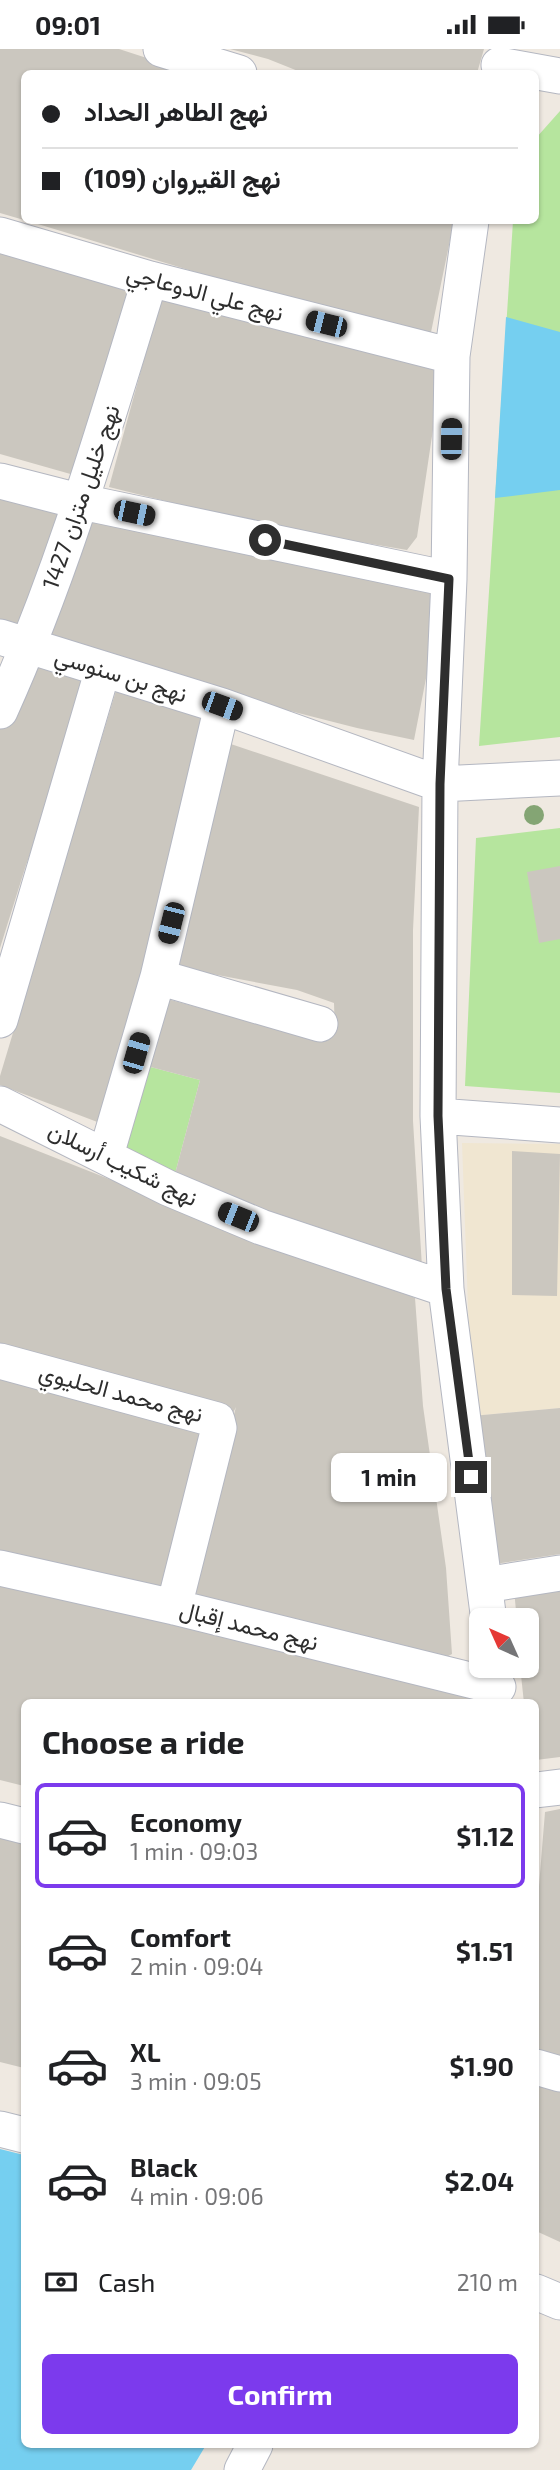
<!DOCTYPE html>
<meta charset="utf-8">
<style>
body{margin:0;font-family:"Exo 2",Vazirmatn,sans-serif;background:#f6f6f6;color:#202124;height:100vh;display:flex;flex-direction:column;font-size:26px;white-space:nowrap}
*{box-sizing:border-box;margin:0}
p{font-size:23px;color:#757577}
.icon{flex:none;width:38px;height:38px;fill:none;stroke:currentColor;stroke-width:2;stroke-linecap:round;stroke-linejoin:round}
.map{position:relative;flex:1;overflow:hidden}
.details{position:absolute;left:21px;top:1650px;width:518px;height:749px;display:flex;flex-direction:column;background:#fff;border-radius:10px;box-shadow:0 2px 5px #0004}
.details>*{flex:none}
.hud{position:absolute;left:21px;top:21px;width:518px;height:154px;border-radius:10px;box-shadow:0 2px 5px #0004;display:grid;align-content:center;height:154px;padding:0 21px;background:#fff}
.needle{width:46px;rotate:315deg}
.buttons{position:absolute;left:469px;top:1559px;display:grid;gap:14px}
.buttons a{display:grid;place-items:center;width:70px;height:70px;border-radius:10px;background:#fff;box-shadow:0 2px 5px #0004;font-size:35px}
.end{position:absolute;width:32px;height:32px;margin:-16px;border:9px solid #2e2e2e;background:#fff;box-shadow:0 0 0 4px #fff}
.from{border-radius:50%}
.bubble{position:absolute;height:49px;border-radius:10px;background:#fff;box-shadow:0 2px 5px #0004;font-size:23px;font-weight:700;line-height:49px;text-align:center}
.car{position:absolute;width:21px;height:42px;margin:-21px -10px;border-radius:9px;box-shadow:0 0 5px 2px #0007;background:linear-gradient(#222 24%,#8ab4d8 0 40%,#222 0 76%,#8ab4d8 0 86%,#222 0)}
.hud b{display:flex;align-items:center;gap:24px;height:66px;font-size:26px}
.hud b+b{border-top:2px solid #e0e0e0}
.hud i{width:18px;height:18px;background:#202124}
ul{padding:0;list-style:none}
li{display:flex;align-items:center;gap:21px;height:105px;margin:0 14px 10px;padding:0 7px;border:4px solid transparent;border-radius:10px}
li div{flex:1}
li b{display:block;font-size:26px}
li em{font-style:normal;font-weight:700}
li.selected{border-color:#7c3aed}
li>.icon{width:63px;height:63px;stroke-width:1.5}
h2{padding:0 21px;font-size:32px;line-height:84px}
.pay{display:flex;align-items:center;gap:18px;height:77px;padding:0 21px;font-size:26px}
.pay p{margin-inline-start:auto}
.action{display:flex;gap:14px;margin-top:auto;padding:14px 21px}
.action a{flex:1;height:80px;border-radius:10px;background:#7c3aed;color:#fff;font-size:28px;font-weight:700;line-height:80px;text-align:center}
.status{display:flex;justify-content:space-between;align-items:center;height:49px;padding:0 35px;background:#fff;direction:ltr}
.status svg{height:19px;fill:currentColor}
.map>svg:first-child{display:block}
.education{fill:#f0e6d1}
.green{fill:#b6e59e}
.water{fill:#75cff0}
.building{fill:#cbc7bf}
.lines{fill:none;stroke-linecap:round;stroke-linejoin:round}
.street-casing{stroke:#b4b7c1;stroke-width:37}
.street{stroke:#fff;stroke-width:35}
.tree{fill:#84a574}
.route{stroke:#2e2e2e;stroke-width:9}
.labels{text-anchor:middle;stroke-width:5;stroke-linejoin:round;paint-order:stroke}
.street-label{font-size:23px;fill:#2e2e2e;stroke:#fff}
</style>
<div class="status"><b>09:01</b><svg viewBox="0 0 49 12"><path d="M0 12V9h3v3zM5 12V6h3v6zM10 12V3h3v9zM15 12V0h3v12zM26 1h20v11H26zM47 4h2v5h-2z"/></svg></div>
<div class="map">
<svg width="560" height="2421" viewBox="0 0 560 2421">
<rect width="100%" height="100%" fill="#efe9e1"/>
<!-- education -->
<path class="education" d="M462 1094 560 1095V1359L472 1367Z"/>
<!-- green -->
<path class="green" d="M560 62V688L479 697 513 172H536V89Z
M560 779V1044L465 1037 476 789Z
M143 1016 200 1031 172 1136 117 1107Z"/>
<!-- water -->
<path class="water" d="M506 268 560 283V441L495 449Z
M0 2100 24 2106V2396H206L191 2421H0Z"/>
<!-- building -->
<path class="building" d="M0 0H119L193 24H24V171L0 164Z
M230 0H484L477 24H303L268 10Z
M28 172H454L430 288 238 236Z
M0 198 136 239 81 428 0 405Z
M163 241 443 313 417 488 407 501 266 477 109 438Z
M0 444 61 462 23 590 0 584Z
M86 455 444 537 414 691 357 679 220 644 44 591Z
M29 600 95 625 26 816 0 899V673Z
M118 635 215 659 100 1074 0 1036V1027Z
M216 690 419 758 413 881V1072L422 1218 172 1136 200 1031 143 1016 160 948 292 984 335 985 334 954 297 941 164 916Z
M560 817V890L539 894 527 823Z
M0 1087 170 1154 364 1226 415 1249 423 1357 446 1519 452 1605 437 1613 184 1551 236 1358 233 1364 191 1349 0 1300Z
M512 1102 560 1105 557 1247 512 1246Z
M0 1326 211 1375 164 1547 0 1510Z
M560 1359V1505L488 1516 472 1367Z
M0 1525 489 1654H24V1737L0 1731Z
M560 1538V1708L536 1711V1654H524L520 1617H527V1572H517L514 1541Z
M560 1760V2013L536 2004V1874L545 1763Z
M0 1779 24 1785V2019L0 2013Z
M536 2021 560 2029V2193L536 2182Z"/>
<g class="lines">
<!-- street casing -->
<g class="street-casing">
<path id="street" d="M161 0 239 24
M499 16 560 27
M471 172 452 307 449 530 440 735 438 1067 446 1240 489 1572
M0 186 150 230 452 307
M0 432 82 453 449 530
M0 588 222 657 440 735 560 729
M0 662C63 523 105 376 150 230
M158 928 320 975
M0 971 103 620
M0 1055 168 1139 261 1178 446 1240
M438 1067 560 1076
M106 1106 158 928 222 657
M0 1312 217 1371 219 1379 174 1558
M0 1519 174 1558 498 1638
M485 1536 560 1524
M536 1741 560 1738
M0 1771 24 1777
M536 2018 560 2025
M0 2080 24 2086
M536 2243 560 2253
M242 2421 255 2396"/>
</g>
<!-- street -->
<use href="#street" class="street"/>
</g>
<!-- trees -->
<circle class="tree" cx="534" cy="766" r="10"/>
<g class="lines">
<!-- route -->
<path class="route" d="M265 491 449 530 440 735 438 1067 446 1240 471 1428"/>
</g>
<g class="labels">
<!-- street labels -->
<g class="street-label">
<text transform="translate(205 244) rotate(15)" y="8">نهج علي الدوعاجي</text>
<text transform="translate(81 448) rotate(-71)" y="8">نهج خليل متران 1427</text>
<text transform="translate(121 626) rotate(17)" y="8">نهج بن سنوسي</text>
<text transform="translate(123 1115) rotate(26)" y="8">نهج شكيب أرسلان</text>
<text transform="translate(121 1344) rotate(15)" y="8">نهج محمد الحليوي</text>
<text transform="translate(249 1577) rotate(14)" y="8">نهج محمد إقبال</text>
</g>
</g>
</svg>
<div class="buttons">
<a><svg class="needle" viewBox="-14 -14 28 28"><path d="M0-13l5 13h-10z" fill="#e53935"/><path d="M0 13l5-13h-10z" fill="#757577"/></svg></a>
</div>
<i class="end from" style="left:265px;top:491px"></i>
<i class="end" style="left:471px;top:1428px"></i>
<div class="bubble" style="left:331px;top:1404px;width:116px">1 min</div>
<i class="car" style="left:326px;top:275px;rotate:284deg"></i>
<i class="car" style="left:451px;top:390px;rotate:1deg"></i>
<i class="car" style="left:134px;top:464px;rotate:102deg"></i>
<i class="car" style="left:222px;top:657px;rotate:110deg"></i>
<i class="car" style="left:171px;top:874px;rotate:194deg"></i>
<i class="car" style="left:136px;top:1004px;rotate:16deg"></i>
<i class="car" style="left:238px;top:1168px;rotate:292deg"></i>
<div class="hud">
<b><i class="from"></i>نهج الطاهر الحداد</b>
<b><i></i>نهج القيروان (109)</b>
</div>
<section class="details">
<h2>Choose a ride</h2>
<ul>
<li class="selected"><svg class="icon" aria-label="car" viewBox="0 0 24 24"><path d="M5 17H2v-5l4-1 3-4h7l3 4 3 1v5h-3M9 17h6M6 11h13"/><circle cx="7" cy="17" r="2"/><circle cx="17" cy="17" r="2"/></svg><div><b>Economy</b><p>1 min · 09:03</p></div><em>$1.12</em></li>
<li><svg class="icon" aria-label="car" viewBox="0 0 24 24"><path d="M5 17H2v-5l4-1 3-4h7l3 4 3 1v5h-3M9 17h6M6 11h13"/><circle cx="7" cy="17" r="2"/><circle cx="17" cy="17" r="2"/></svg><div><b>Comfort</b><p>2 min · 09:04</p></div><em>$1.51</em></li>
<li><svg class="icon" aria-label="car" viewBox="0 0 24 24"><path d="M5 17H2v-5l4-1 3-4h7l3 4 3 1v5h-3M9 17h6M6 11h13"/><circle cx="7" cy="17" r="2"/><circle cx="17" cy="17" r="2"/></svg><div><b>XL</b><p>3 min · 09:05</p></div><em>$1.90</em></li>
<li><svg class="icon" aria-label="car" viewBox="0 0 24 24"><path d="M5 17H2v-5l4-1 3-4h7l3 4 3 1v5h-3M9 17h6M6 11h13"/><circle cx="7" cy="17" r="2"/><circle cx="17" cy="17" r="2"/></svg><div><b>Black</b><p>4 min · 09:06</p></div><em>$2.04</em></li>
</ul>
<div class="pay"><svg class="icon" aria-label="cash" viewBox="0 0 24 24"><path d="M3 7h18v10H3z"/><circle cx="12" cy="12" r="2"/></svg>Cash<p>210 m</p></div>
<div class="action"><a>Confirm</a></div>
</section>
</div>
